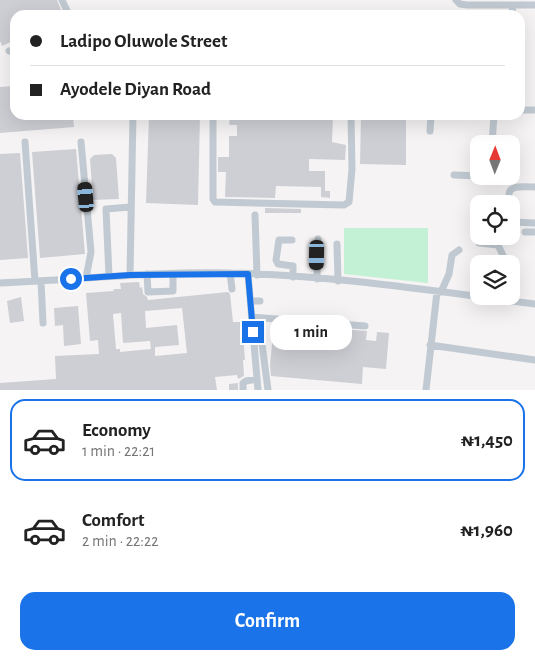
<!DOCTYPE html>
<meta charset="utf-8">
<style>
body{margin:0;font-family:"Alegreya Sans",sans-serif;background:#f6f6f6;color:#222;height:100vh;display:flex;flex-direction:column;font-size:19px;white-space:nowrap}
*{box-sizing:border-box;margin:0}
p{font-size:16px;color:#767676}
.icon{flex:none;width:28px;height:28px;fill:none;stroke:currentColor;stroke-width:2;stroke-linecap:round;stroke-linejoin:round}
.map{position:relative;height:390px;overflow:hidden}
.sheet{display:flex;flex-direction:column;background:#fff;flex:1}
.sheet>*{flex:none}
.guide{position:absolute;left:10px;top:10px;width:515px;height:110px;border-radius:15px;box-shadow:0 5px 20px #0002;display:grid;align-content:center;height:110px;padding:0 20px;background:#fff}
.needle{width:32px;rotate:1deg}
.controls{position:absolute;left:470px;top:135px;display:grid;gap:10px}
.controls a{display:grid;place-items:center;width:50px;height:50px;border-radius:10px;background:#fff;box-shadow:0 5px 20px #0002;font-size:25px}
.end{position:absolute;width:22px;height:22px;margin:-11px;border:6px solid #1a73e8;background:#fff;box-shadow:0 0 0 2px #fff}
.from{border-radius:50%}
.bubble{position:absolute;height:35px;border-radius:15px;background:#fff;box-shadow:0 5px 20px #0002;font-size:16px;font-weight:700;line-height:35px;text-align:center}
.car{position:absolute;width:15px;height:30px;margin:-15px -8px;border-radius:6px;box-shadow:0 0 4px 1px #0007;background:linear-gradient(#222 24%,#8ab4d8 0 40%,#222 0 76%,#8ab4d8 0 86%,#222 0)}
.guide b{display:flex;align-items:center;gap:18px;height:48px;font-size:19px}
.guide b+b{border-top:1px solid #e0e0e0}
.guide i{width:12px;height:12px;background:#222}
ul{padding:9px 0 0;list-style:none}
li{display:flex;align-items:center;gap:15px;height:82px;margin:0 10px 8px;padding:0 10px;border:2px solid transparent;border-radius:15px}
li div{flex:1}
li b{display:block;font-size:19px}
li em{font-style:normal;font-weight:700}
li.on{border-color:#1a73e8}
li>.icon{width:45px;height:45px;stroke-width:1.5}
.action{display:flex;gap:10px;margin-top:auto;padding:10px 20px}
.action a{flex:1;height:58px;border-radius:15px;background:#1a73e8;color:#fff;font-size:20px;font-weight:700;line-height:58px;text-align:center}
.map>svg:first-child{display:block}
.green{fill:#c3f1d5}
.building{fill:#cdcfd5;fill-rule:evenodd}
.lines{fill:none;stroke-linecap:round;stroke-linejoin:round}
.minor{stroke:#c1cad2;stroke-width:7}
.route{stroke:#1a73e8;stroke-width:6}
</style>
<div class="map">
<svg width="535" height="390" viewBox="0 0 535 390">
<rect width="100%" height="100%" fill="#f5f3f3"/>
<!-- green -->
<path class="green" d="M344 228H428V283L344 274Z"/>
<!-- building -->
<path class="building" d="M0 0H57L63 15H15V40L2 46 0 41Z
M15 86V115H73L74 127 0 133V87Z
M149 115H200L198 205 146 203Z
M230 115H333L332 142 346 145 345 160 309 159V171H325V191H330V198L321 197V187L276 186 275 198 225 197 226 172H218V157H229V136H237V125H229Z
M361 115H406V165L360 164Z
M76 149 85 254 40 258 32 152Z
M20 153 28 258 0 260V154Z
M112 154 116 158 119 199 93 200 90 159 94 155Z
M265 208 301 209V213H265Z
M139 282 140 288 142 287 143 294 147 297 148 300 228 292 230 294 233 322H242L245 360H243L244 376 238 379 237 375 215 377 217 390H0V383L56 379 55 356 99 354 98 340 90 341 86 293 114 291 113 289H121L120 283ZM182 308 187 353 155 356V347L179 345 177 325 146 328 145 311ZM121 313 123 343 150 341 151 349 120 352V349H116L113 314Z
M21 297 24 321 10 323 7 301Z
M78 306 81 344 64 346 63 325 55 326 54 308Z
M274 324 367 331 366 340 376 341 377 332 389 333 386 369 363 367 362 384 271 376 270 365Z
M238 383V390H229V384Z"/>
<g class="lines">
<!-- minor -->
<path class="minor" d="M62 0 69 15
M456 0 460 4 467 5H535
M512 5 513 15
M9 51 15 49
M520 110H535
M213 115V199L215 202 344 205 349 202 352 169 351 115
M430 131 431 115
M25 142 35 281
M81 142 91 252 86 278
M492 144 494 115
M454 175 479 176
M511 176H516
M509 204C509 200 508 194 510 191 513 185 529 187 535 187
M255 215 257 275
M511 222 535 223
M525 232H535
M292 240H279L276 260 278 264 293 266V277
M479 243 498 245 507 264
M337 244 338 281
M230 273 232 289
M147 274 148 292 173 291V274
M248 274 258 390
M130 275 133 115
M109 276 106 209 131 207
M317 279 318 239
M41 281 43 323
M0 283C77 280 153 271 230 273 332 275 434 291 535 304
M441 292 449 274 452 255 459 250
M251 301H260
M252 317 365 326
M262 344 268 390
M430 345 535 360
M243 390V383L246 381 257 379
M426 390 437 292"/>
</g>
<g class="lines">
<!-- route -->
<path class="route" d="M71 279 130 275 248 274 253 332"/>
</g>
</svg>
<div class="controls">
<a><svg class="needle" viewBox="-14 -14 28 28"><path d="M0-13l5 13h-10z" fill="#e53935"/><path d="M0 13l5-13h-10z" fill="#767676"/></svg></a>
<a><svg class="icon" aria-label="locate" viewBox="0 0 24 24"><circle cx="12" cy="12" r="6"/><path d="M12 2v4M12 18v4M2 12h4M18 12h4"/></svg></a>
<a><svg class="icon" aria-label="layers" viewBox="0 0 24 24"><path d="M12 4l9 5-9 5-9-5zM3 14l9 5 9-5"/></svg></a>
</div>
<i class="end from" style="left:71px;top:279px"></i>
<i class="end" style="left:253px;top:332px"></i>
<div class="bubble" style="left:270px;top:315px;width:82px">1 min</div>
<i class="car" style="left:86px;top:197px;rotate:355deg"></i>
<i class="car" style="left:317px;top:255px;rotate:181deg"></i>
<div class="guide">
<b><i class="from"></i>Ladipo Oluwole Street</b>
<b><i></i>Ayodele Diyan Road</b>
</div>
</div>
<section class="sheet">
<ul>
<li class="on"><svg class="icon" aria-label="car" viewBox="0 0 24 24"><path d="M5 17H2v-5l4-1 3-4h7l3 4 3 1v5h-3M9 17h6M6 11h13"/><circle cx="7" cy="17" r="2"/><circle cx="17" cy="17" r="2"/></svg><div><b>Economy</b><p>1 min · 22:21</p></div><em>₦1,450</em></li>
<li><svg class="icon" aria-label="car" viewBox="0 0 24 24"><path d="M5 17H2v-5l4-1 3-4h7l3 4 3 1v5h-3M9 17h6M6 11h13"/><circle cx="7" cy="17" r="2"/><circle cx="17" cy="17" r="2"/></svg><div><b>Comfort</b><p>2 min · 22:22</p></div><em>₦1,960</em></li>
</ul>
<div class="action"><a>Confirm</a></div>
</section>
